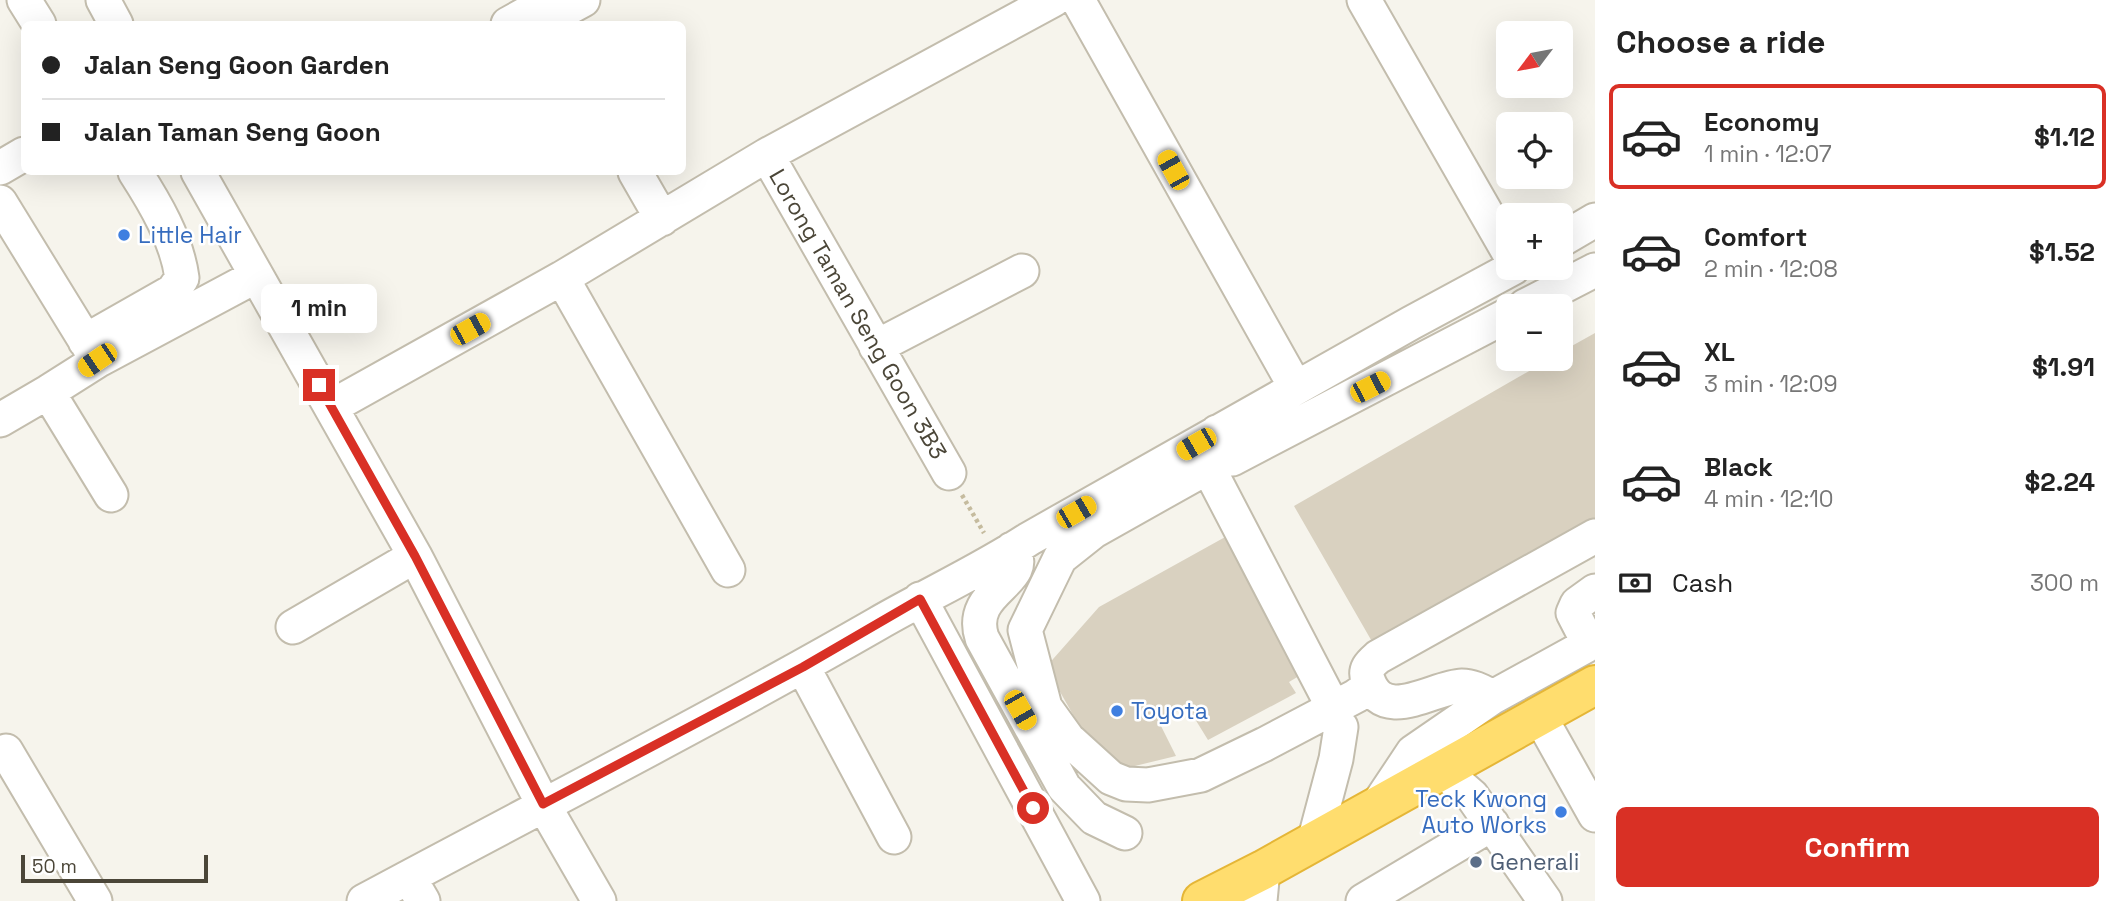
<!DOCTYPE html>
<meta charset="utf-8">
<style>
body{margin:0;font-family:"Space Grotesk",sans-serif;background:#f6f6f6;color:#222;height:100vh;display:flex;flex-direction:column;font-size:26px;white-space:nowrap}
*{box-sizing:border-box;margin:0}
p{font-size:23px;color:#767676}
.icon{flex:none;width:38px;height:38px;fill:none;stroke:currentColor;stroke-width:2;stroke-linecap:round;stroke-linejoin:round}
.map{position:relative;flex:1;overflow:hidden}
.panel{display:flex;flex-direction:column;background:#fff;width:525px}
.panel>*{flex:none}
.guide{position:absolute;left:21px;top:21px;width:665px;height:154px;border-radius:10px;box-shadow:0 7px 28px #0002;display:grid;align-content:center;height:154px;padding:0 21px;background:#fff}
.needle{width:46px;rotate:238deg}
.fabs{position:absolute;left:1496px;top:21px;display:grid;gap:14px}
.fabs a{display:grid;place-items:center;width:77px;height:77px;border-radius:10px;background:#fff;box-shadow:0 7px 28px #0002;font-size:35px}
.scale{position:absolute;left:21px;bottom:18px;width:187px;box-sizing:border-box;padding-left:7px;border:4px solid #4b4638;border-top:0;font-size:19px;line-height:24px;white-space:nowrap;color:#4b4638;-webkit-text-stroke:5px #fff;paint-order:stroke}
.end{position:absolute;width:32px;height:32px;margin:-16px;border:9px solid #d93025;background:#fff;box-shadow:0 0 0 4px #fff}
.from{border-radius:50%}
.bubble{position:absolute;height:49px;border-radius:10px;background:#fff;box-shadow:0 7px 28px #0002;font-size:23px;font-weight:600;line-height:49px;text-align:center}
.car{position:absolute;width:21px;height:42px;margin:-21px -10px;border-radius:9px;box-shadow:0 0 5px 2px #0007;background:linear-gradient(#f5c518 24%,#345 0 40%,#f5c518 0 76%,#345 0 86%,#f5c518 0)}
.guide b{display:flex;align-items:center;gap:24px;height:66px;font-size:26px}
.guide b+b{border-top:2px solid #e0e0e0}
.guide i{width:18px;height:18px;background:#222}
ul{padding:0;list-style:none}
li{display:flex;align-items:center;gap:21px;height:105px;margin:0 14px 10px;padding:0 7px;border:4px solid transparent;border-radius:10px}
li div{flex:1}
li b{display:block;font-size:26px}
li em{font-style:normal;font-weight:600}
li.on{border-color:#d93025}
li>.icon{width:63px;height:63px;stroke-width:1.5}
h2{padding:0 21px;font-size:32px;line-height:84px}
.pay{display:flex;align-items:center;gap:18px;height:77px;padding:0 21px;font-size:26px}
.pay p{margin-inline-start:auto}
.action{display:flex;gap:14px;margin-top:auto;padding:14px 21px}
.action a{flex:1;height:80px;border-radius:10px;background:#d93025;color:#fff;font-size:28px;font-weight:600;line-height:80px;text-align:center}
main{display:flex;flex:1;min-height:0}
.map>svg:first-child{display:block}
.building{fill:#d9d1c0}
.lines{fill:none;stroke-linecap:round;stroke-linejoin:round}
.minor-casing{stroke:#c3bdad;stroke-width:37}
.highway-casing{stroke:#e5b637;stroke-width:42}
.path{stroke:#c5bb9e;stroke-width:4.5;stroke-dasharray:3.5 3.5;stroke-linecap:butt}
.minor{stroke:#fff;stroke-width:33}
.highway{stroke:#ffdd6e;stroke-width:38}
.route{stroke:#d93025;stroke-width:9}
.shop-dot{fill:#3f7fe0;stroke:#fff;stroke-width:2.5}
.service-dot{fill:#5c6f8a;stroke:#fff;stroke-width:2.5}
.labels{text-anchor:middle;stroke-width:5;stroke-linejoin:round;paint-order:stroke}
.shop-label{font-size:23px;fill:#366cbe;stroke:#fff;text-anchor:start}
.street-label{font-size:23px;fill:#4b4638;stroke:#fff}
.service-label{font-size:23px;fill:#4e5e75;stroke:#fff;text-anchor:start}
</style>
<main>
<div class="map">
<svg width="1595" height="901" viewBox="0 0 1595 901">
<rect width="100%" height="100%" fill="#f6f4ec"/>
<!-- building -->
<path class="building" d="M1595 333V523L1374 645 1294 506 1550 359H1561V352Z
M1236 531 1309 670 1289 682 1296 693 1208 740 1187 706 1159 722 1176 756 1106 773 1046 667 1099 607Z"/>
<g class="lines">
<!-- minor casing -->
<g class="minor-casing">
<path id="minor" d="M24 0 39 24
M103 0 116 24
M1078 0 1296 388
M1364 0 1508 251
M548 19 583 0
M508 24 540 6
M767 155 949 473
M0 168 24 154
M198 172 415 556 543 804 599 901
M635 172 662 219
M0 202 96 358
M1561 240 1595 220
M562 278 728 570
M1525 306 1595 270
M85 341 173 291 182 278C177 240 155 203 135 172
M876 347 1022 271
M48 392 111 495
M331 407 562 278 767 155 1053 0
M0 420 48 392 97 361 256 276
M1217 432 1232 459 1508 315
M1012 549C1035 582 966 589 982 638L1064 787 1094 818 1125 833
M920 599 1083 901
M293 627 415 556
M1589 644 1573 613 1577 604 1595 591
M803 667 894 837
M1493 697C1483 692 1473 686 1462 686 1433 687 1384 725 1368 680 1364 669 1370 664 1378 657L1595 536
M1333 707 1208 467 1094 531 1060 558 1025 630 1045 707 1068 739 1111 778 1126 784 1148 785 1201 775 1265 744 1356 696 1370 686
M1539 715 1595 815
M6 751 95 901
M1442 770 1472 796 1545 901
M1377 806 1413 752 1493 697 1595 641
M1314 842 1336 759 1341 727
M409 877 423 901
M364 901C535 809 708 721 877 624 927 595 980 571 1029 539L1411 323 1513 268
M1260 901 1263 870
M1363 901 1492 824"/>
</g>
<!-- highway casing -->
<g class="highway-casing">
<path id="highway" d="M1202 901 1263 870 1595 685"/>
</g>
<!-- path -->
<path class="path" d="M962 495 984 533"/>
<!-- minor -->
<use href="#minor" class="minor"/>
<!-- highway -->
<use href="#highway" class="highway"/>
</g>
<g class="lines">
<!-- route -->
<path class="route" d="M319 385 415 556 543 804 803 667 920 599 1033 808"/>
</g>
<!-- markers -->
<g class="shop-dot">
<circle cx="124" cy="235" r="7"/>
<circle cx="1117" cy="711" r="7"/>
<circle cx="1561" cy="812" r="7"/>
</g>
<circle class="service-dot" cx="1476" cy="862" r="7"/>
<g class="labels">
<!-- shop labels -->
<g class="shop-label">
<text x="138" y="243">Little Hair</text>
<text x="1131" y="719">Toyota</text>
<text x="1547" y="807" text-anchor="end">Teck Kwong<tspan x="1547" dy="26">Auto Works</tspan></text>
</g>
<!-- street labels -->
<g class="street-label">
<text transform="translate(858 314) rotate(60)" y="8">Lorong Taman Seng Goon 3B3</text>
</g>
<!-- service labels -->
<g class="service-label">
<text x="1490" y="870">Generali</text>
</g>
</g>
</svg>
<div class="fabs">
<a><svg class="needle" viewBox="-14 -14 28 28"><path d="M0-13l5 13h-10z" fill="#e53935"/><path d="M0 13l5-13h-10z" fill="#767676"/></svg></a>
<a><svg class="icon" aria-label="locate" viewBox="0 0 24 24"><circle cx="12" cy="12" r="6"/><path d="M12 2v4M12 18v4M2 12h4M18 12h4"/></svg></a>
<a>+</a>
<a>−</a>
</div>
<div class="scale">50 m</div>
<i class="end from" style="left:1033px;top:808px"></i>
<i class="end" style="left:319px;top:385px"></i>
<div class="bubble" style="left:261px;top:284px;width:116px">1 min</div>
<i class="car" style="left:1173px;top:170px;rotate:331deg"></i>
<i class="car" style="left:470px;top:329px;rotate:61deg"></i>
<i class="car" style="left:97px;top:360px;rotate:236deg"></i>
<i class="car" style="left:1370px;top:387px;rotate:63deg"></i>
<i class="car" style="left:1196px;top:444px;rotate:240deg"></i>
<i class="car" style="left:1076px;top:512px;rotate:60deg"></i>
<i class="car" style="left:1020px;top:710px;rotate:150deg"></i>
<div class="guide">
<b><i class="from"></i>Jalan Seng Goon Garden</b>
<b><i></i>Jalan Taman Seng Goon</b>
</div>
</div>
<section class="panel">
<h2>Choose a ride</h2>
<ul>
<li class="on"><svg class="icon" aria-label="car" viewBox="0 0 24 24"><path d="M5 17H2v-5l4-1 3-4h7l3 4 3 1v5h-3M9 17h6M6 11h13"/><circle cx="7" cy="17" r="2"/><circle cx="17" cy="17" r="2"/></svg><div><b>Economy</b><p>1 min · 12:07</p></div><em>$1.12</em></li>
<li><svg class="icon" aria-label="car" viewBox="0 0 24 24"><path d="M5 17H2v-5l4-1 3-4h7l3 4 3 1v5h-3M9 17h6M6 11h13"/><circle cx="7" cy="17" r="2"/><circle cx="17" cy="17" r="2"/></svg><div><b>Comfort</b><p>2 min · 12:08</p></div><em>$1.52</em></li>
<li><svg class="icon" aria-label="car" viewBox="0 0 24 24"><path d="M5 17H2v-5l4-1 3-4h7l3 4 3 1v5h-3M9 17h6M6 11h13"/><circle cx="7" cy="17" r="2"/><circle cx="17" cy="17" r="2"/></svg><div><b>XL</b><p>3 min · 12:09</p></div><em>$1.91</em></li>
<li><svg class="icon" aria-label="car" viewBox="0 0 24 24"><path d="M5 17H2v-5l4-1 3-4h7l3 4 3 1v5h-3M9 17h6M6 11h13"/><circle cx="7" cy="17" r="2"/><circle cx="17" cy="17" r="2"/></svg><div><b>Black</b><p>4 min · 12:10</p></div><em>$2.24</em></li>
</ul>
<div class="pay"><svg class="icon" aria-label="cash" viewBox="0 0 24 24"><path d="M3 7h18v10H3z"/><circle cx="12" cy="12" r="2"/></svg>Cash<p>300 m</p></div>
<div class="action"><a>Confirm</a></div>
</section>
</main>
